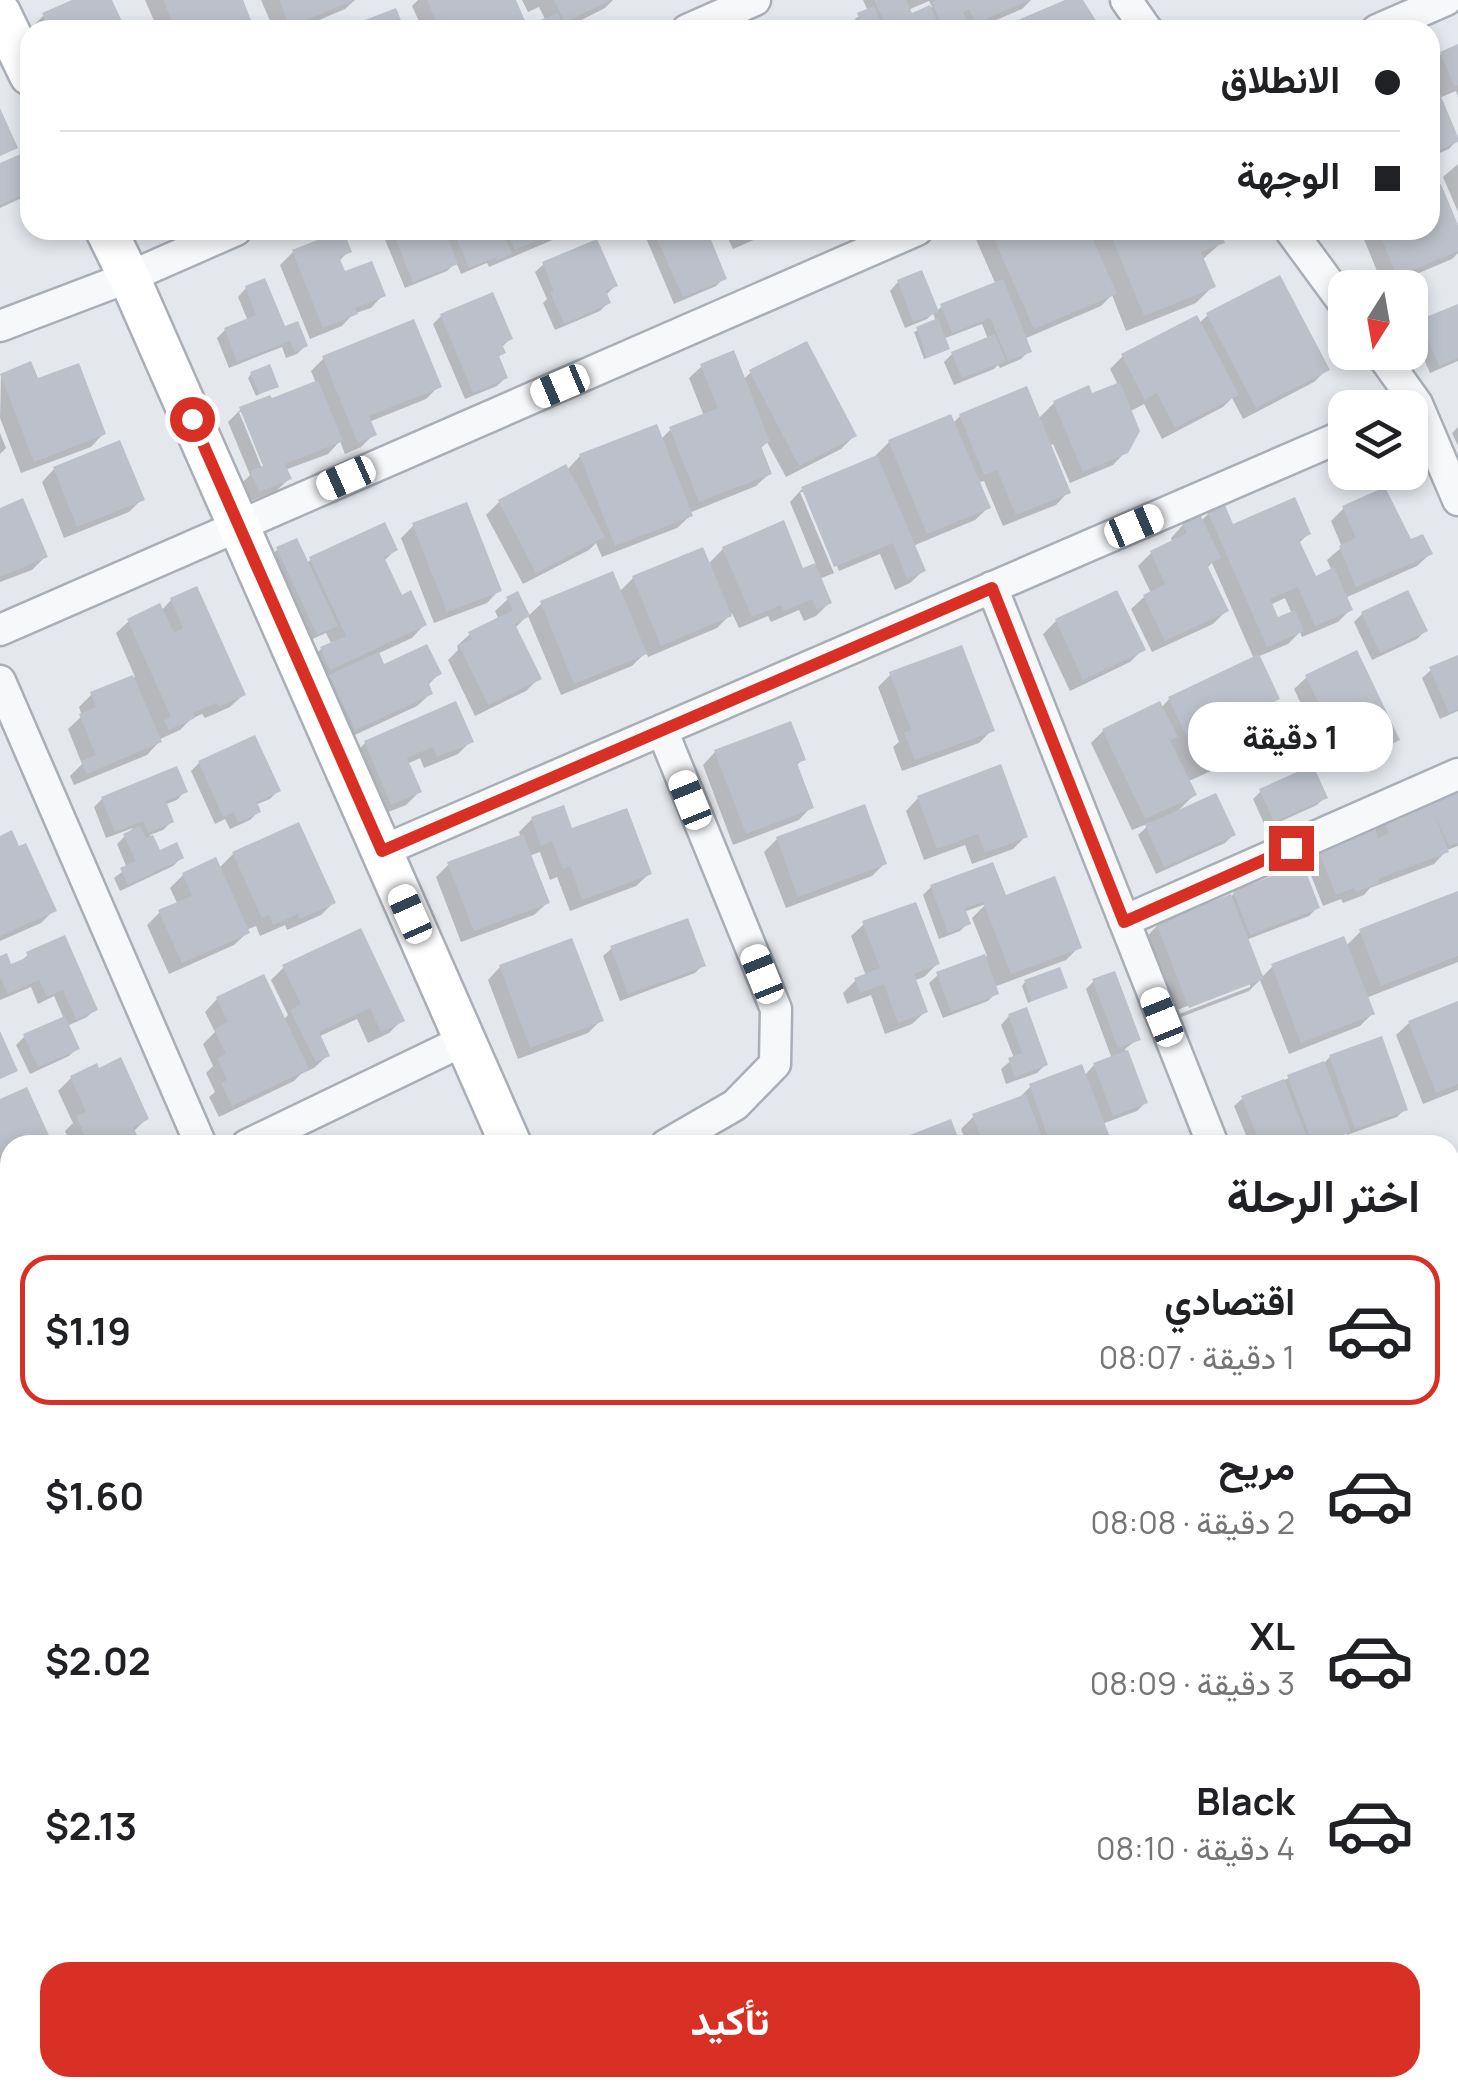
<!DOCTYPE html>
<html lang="ar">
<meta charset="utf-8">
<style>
body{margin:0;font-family:Manrope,Vazirmatn,sans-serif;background:#f6f6f6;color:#202124;direction:rtl;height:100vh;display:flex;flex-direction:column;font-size:38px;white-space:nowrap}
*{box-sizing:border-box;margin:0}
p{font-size:32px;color:#757577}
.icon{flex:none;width:55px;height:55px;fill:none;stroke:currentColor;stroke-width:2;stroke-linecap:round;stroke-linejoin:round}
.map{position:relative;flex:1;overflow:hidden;direction:ltr}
.panel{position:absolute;left:0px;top:1135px;width:1460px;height:962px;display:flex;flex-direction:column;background:#fff;border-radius:30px 30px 0 0;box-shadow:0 5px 15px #0003;direction:rtl}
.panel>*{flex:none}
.guide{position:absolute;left:20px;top:20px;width:1420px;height:220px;border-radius:30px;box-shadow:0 5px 15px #0003;direction:rtl;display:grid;align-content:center;height:220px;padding:0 40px;background:#fff}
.needle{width:65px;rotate:191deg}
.tools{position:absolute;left:1328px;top:270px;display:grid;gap:20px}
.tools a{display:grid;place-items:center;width:100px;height:100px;border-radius:20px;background:#fff;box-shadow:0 5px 15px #0003;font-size:50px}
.end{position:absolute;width:45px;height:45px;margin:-22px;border:12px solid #d93025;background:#fff;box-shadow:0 0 0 5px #fff}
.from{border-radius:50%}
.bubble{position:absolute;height:70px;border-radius:30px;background:#fff;box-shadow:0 5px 15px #0003;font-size:32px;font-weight:700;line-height:70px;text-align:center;direction:rtl}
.car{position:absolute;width:30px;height:60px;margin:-30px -15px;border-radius:12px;box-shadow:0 0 8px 2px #0007;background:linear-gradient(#fff 24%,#345 0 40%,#fff 0 76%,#345 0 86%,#fff 0)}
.guide b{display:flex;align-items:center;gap:35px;height:95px;font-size:38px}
.guide b+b{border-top:2px solid #e0e0e0}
.guide i{width:25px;height:25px;background:#202124}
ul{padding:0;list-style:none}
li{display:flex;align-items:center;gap:30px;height:150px;margin:0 20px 15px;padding:0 20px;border:5px solid transparent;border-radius:30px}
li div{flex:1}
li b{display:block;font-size:38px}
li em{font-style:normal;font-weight:700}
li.current{border-color:#d93025}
li>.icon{width:90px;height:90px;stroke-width:1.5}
h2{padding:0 40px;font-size:45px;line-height:120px}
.button{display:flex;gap:20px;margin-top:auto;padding:20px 40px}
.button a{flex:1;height:115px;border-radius:30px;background:#d93025;color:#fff;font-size:40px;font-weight:700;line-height:115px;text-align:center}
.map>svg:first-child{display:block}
.shadow{fill:#0003;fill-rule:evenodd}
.building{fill:#bbc0ca}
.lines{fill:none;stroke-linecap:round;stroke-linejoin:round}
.street-casing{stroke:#a9aeb7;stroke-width:35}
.secondary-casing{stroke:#a9aeb7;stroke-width:45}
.street{stroke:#f7f8fa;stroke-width:30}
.secondary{stroke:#fff;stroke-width:40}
.route{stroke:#d93025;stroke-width:12}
</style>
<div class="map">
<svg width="1458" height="2096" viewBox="0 0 1458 2096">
<rect width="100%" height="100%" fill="#e4e7ec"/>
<!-- shadow -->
<path class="shadow" d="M78 0H110L123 30H32L31 28 44 15Z
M145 0H240L253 30H158Z
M261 0H355L345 9 296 30H274Z
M418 0H513L526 30H423L412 6Z
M522 0H613L605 8 562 30H528L546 21 539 7 528 12Z
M863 0H1031L1022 9 973 30H876L874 25 860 30 855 19 868 11ZM929 1 932 7 910 16 908 10Z
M846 23 849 30H829Z
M794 24 797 30H779Z
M1458 47V97L1456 91 1439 98 1457 140 1449 149 1430 157V65L1441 54Z
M1458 164V212L1443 177Z
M0 166 30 179V192L26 196 0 208Z
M1430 191 1458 231V253L1452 259 1384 288 1363 237 1370 230H1430Z
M381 230H576L489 267 487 263 461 274 456 262 447 271 405 288Z
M654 230H704L724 278 716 286 674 304 646 238Z
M724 230H777L733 249Z
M979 230H1217L1222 242 1202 260 1213 286 1196 303 1126 331 1112 295 1101 306 1024 339 1029 351 1021 359 1000 368 998 365 994 369 954 385 944 362 952 354 988 339 982 324 943 339 944 351 924 359 914 332 936 322 933 313 927 319 905 328 890 291 898 282 936 312 942 306 996 285 974 235Z
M349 251 339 261 344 275 383 295 371 308 353 314 342 326 310 339 280 265 293 252Z
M544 264 615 286 607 294 608 303 600 311 555 330 543 303 547 299 535 272Z
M246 288 283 329 306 345 297 354 286 358 282 347 229 368 217 338 225 330 248 321 238 297Z
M1458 306V361L1430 373 1412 330 1421 322Z
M1208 315 1327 369 1314 382 1243 419 1232 398 1223 407 1162 439 1144 404 1129 412 1126 451 1113 465 1070 483 1053 444 1049 446 1068 492 1056 505 1003 526 984 481 977 483 988 508 975 520 913 546 923 571 910 583 895 590 880 554 839 571 806 492H800L834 573 819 579 829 603 816 616 804 621 799 610 771 622 768 616 739 628 732 613 717 628 648 657 646 652 632 666 561 695 528 616 541 604 619 592 633 578 708 564 723 549 802 571 816 565 790 502 802 489 878 458 876 455 889 442 952 424 960 416 1025 389 1038 419 1054 403 1091 396 1118 385 1110 369 1123 356 1199 323Z
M441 316 510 339 501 348 503 353 497 358 505 378 497 386 465 399 433 324Z
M324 358 439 386 426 399 369 422 374 434 361 447 345 454 340 441 328 454 285 470 289 479 276 491 246 503 239 486 250 475 228 422 241 409 270 401 316 383 311 371ZM239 412H244L271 476 266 478Z
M702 366 743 380 751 372 854 436 841 449 786 477 767 442 760 449 769 474 756 486 689 513 690 516 677 528 602 557 596 543 589 550 523 584 486 515 499 502 567 470 580 456 660 440 671 429 704 416 689 378Z
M251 374 276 386 256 396 248 378Z
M1 376 103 434 91 447 21 473 0 418Z
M1458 427V446L1452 433Z
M0 433 6 448 0 454Z
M54 469 142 499 129 512 64 538 42 482Z
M1344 508 1430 554 1417 566 1345 598 1350 610 1338 622 1302 637 1300 632 1288 644 1257 657 1277 698 1264 711 1246 720 1233 734 1238 751 1226 764 1187 782 1194 795 1175 814 1233 835 1225 843 1156 874 1138 835 1152 822 1132 830 1091 743 1103 731 1161 708 1169 699 1254 659 1212 563 1206 569 1226 611 1213 624 1152 652 1131 609 1144 597 1151 593 1138 566 1151 553 1173 543 1171 538 1183 525 1201 521 1209 513 1232 527 1308 534 1298 544 1314 579 1332 571 1327 560 1342 547 1331 521ZM1285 598 1292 614 1277 620 1270 605Z
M0 510 45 557 32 570 0 582Z
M414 525 499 590 487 603 434 623 401 538Z
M296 541 306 564 311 559 395 550 384 561 401 598 424 625 412 638 377 654 383 667 439 674 427 686 430 694 417 706 342 741 318 690 333 674 317 681 308 662 321 649 332 645 326 633 308 641 269 558 277 550Z
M196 590 243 695 230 707 205 718 202 714 191 719 180 730 158 740 159 742 147 755 74 785 70 776 82 764 68 729 82 716 79 707 91 695 135 677 116 633 129 621 161 611 171 600Z
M1407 593 1425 631 1417 639 1372 660 1354 622 1362 614Z
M508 599 527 616 514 629 539 678 526 691 475 716 448 660 458 650 457 646 470 634 499 620 495 611Z
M1056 621 1143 649 1130 662 1070 691 1043 634Z
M1458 658V711L1440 719 1422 678 1431 670Z
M891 674 992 730 979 743 902 771 893 747 899 742 878 687Z
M1307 677 1397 740 1384 752 1372 758 1364 741 1327 758 1294 689Z
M471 741 458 754 424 768 420 758 407 764 419 792 406 805 378 816 352 756 365 743Z
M715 752 803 759 796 766 811 807 799 820 733 845 703 765Z
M199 763 278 791 270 799 255 805 258 812 250 820 230 829 225 819 215 824 191 771Z
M1458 782V846L1447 850 1434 864 1370 888 1364 895 1343 903 1341 899 1323 906 1305 860 1318 847 1373 832 1384 821Z
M185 791 177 800 164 805 171 822 163 830 150 835 159 853 181 858 173 866 120 891 114 878 127 868 117 844 133 828 106 838 94 807 102 799Z
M1261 791 1325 797 1317 805 1266 828 1253 799Z
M918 798 1025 837 1013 849 972 864 965 845 924 860 906 811Z
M532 819 571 831 649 874 636 886 570 911 557 877 550 880 540 852 529 856 547 903 534 915 461 942 436 877 449 864 521 837 519 832Z
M0 839 54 910 41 923 0 941Z
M777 839 885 863 872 876 786 908 764 852Z
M233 854 333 903 321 915 287 930 285 925 260 936 256 926 246 930 247 933 234 945 169 974 147 925 160 912 178 905 170 888 183 875 218 869Z
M931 887 1002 893 1079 947 1066 960 994 987 996 993 988 1001 943 1018 929 983 938 975 987 956 972 918 986 904 964 912 968 923 960 931 939 939 923 895Z
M1234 893 1317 908 1309 916 1246 940 1261 978 1272 967 1346 946 1361 931 1458 893V962L1366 998 1372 1014 1360 1026 1289 1054 1260 980 1249 991 1176 1019 1145 938 1158 925 1230 898ZM1250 982V987L1179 1014 1177 1010Z
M864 924 937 964 924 977 913 981 925 1012 912 1024 885 1034 871 995 847 1004 843 993 856 980 866 976 851 936Z
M612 948 703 965 695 973 620 1001 603 956Z
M28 955 95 1009 87 1017 67 1026 77 1048 69 1056 30 1074 16 1045 24 1037 64 1019 54 996 38 1004 31 987 0 1000V959L10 967 19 963Z
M284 967 402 1020 389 1033 368 1043 357 1019 318 1037 327 1056 314 1068 301 1074 294 1081 219 1117 209 1097 215 1092 206 1073 213 1066 203 1044 215 1032 205 1012 217 999 283 1020 288 1015 271 980Z
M500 967 601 1020 588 1033 518 1059 488 980Z
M1094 981 1138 1039 1125 1049 1145 1103 1137 1111 1102 1124 1110 1145H967L961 1129 974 1116 1016 1101 1030 1087 1084 1076 1094 1065 1112 1059 1086 989Z
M1025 982 1065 987 1028 1003 1022 986Z
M1458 1004V1090L1423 1104 1396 1035 1409 1023Z
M1009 1016 1046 1064 1037 1073 1006 1084 1001 1069 1014 1058 1001 1025Z
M1330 1057 1405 1109 1397 1117 1347 1135 1346 1133 1340 1139 1324 1145H1250L1234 1106 1243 1098 1324 1063Z
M71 1078 146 1119 133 1132 136 1139 130 1145H71L65 1131 73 1123 58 1091Z
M0 1102 49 1142 45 1145H10V1182L3 1185 0 1179Z
M0 1356 10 1380V1435L0 1439Z
M10 1488V1535L2 1538 0 1533V1493Z
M10 1541V1575L0 1553Z
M0 1568 5 1578 10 1576V1643L0 1648Z
M10 1930V2013L0 2018V1940Z
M26 2088H111L100 2096H74L71 2089 55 2096H30Z"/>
<!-- building -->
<path class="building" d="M72 0H112L126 30H50L42 13Z
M163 0H243L255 30H176Z
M279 0H354L290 27Z
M427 0H516L529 30H434L430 23 436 21Z
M554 0H612L565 22Z
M874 0H906L912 13 930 5 941 30H871L885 24Z
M938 0H1030L976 23 969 9 963 12 971 30H944L932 2Z
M1065 0H1083L1102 30H994Z
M874 6 881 22 864 30 857 13Z
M396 8 405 30H363L360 22Z
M558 13 565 30H533L530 24Z
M1458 44V85L1454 86 1440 52Z
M1430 70 1458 137V142L1430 154Z
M0 108 18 148 0 156Z
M21 154 30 173V192L0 205V163Z
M1441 184 1458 225V251L1397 277 1378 230H1430V189Z
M343 230 352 252 339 257 345 271 372 261 386 296 355 308 358 314 323 328 292 250Z
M392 230H444L458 264 413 282Z
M453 230H502L512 254 497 260 496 257 469 268Z
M506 230H563L515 250Z
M653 230H707L727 279 683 297Z
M990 230H1089L1117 294 1034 329Z
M1109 230H1219L1225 243 1201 252 1216 287 1144 316Z
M597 239 618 286 606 291 611 303 564 324 550 292 554 291 542 262Z
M922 270 939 312 913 322 897 280Z
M1280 275 1330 370 1256 408 1206 313Z
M265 278 285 326 298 321 308 346 295 352 290 341 237 362 224 328 256 315 245 286Z
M1003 279 1032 352 1008 361 990 318 952 333 940 304Z
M493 292 513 339 502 344 506 353 499 356 508 378 473 393 440 314Z
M1458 304V358L1439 366 1419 320Z
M1197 315 1239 395 1175 428 1157 393 1145 400 1121 354Z
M938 318 950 349 927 358 916 327Z
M414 319 442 387 369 416 377 435 358 443 322 356Z
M995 334 1006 361 962 378 951 352Z
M807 341 857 436 799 466 749 370Z
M734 350 770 442 761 446 772 474 699 502 669 427 718 408 700 364Z
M31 361 38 378 79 363 106 434 34 462 0 374Z
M270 364 279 387 259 394 250 372Z
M318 380 343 441 285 464 292 479 259 492 250 471 263 466 239 407 270 395 272 398Z
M1120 382 1140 431 1128 453 1083 472 1053 401 1089 385 1092 393Z
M1027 386 1071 493 1016 515 997 470 984 475 959 414Z
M951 414 991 508 927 534 888 440Z
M657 424 693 516 615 546 579 454Z
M120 440 145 500 77 527 53 467Z
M877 455 926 571 907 579 893 543 834 567 801 487Z
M566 464 605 537 536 573 498 500Z
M1385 487 1411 539 1423 534 1433 554 1356 587 1339 546 1356 538 1342 506Z
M1295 497 1311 534 1299 540 1316 576 1334 567 1353 610 1315 626 1298 587 1270 599 1278 617 1295 610 1304 631 1267 647 1207 510 1224 503 1233 524Z
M23 498 48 557 0 577V508Z
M467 502 502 591 447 612 412 523Z
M1200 514 1221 558 1207 565 1229 611 1165 641 1143 595 1165 584 1150 551 1187 533 1182 523Z
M784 520 803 568 815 563 832 603 817 610 812 599 784 611 781 605 752 617 722 547Z
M385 522 398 550 384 557 402 595 411 590 427 625 330 670 320 647 346 636 309 557Z
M297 538 338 626 317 635 276 547Z
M703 547 732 616 661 646 632 576Z
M613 571 647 654 574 684 540 601Z
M197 586 246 695 218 707 216 703 193 713 195 718 169 730 164 720 171 717 127 619 160 603 174 633 183 628 170 598Z
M1117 590 1146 650 1083 680 1055 619Z
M1408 590 1428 631 1380 653 1361 612Z
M518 591 530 616 515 624 542 679 488 705 459 645 472 639 468 632 513 610 506 597Z
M427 644 442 674 428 681 433 694 355 730 329 675 379 652 384 664Z
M962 645 995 731 915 760 904 733 911 730 889 672Z
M1357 650 1400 740 1385 747 1377 730 1340 747 1305 675Z
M1259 654 1280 699 1246 715 1249 722 1232 730 1241 751 1202 770 1168 697Z
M1458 655V709L1449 713 1429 667Z
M133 675 162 742 87 774 81 761 96 755 79 714 96 707 90 692Z
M456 701 474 742 437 757 433 747 407 758 422 792 391 805 364 741Z
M1160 701 1178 737 1170 740 1197 795 1145 819 1102 729Z
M791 721 806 760 797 763 814 808 746 834 714 750Z
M255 735 281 791 257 802 261 812 238 823 234 812 223 817 198 761Z
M1001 764 1028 837 985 853 978 834 937 849 917 796Z
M1313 765 1328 798 1274 822 1259 789Z
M177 766 188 792 166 801 174 822 148 833 143 821 115 832 101 797Z
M1458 779V843L1449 846 1433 811 1449 852 1378 879 1379 883 1356 892 1354 888 1336 895 1316 845 1373 823 1378 838 1389 834 1383 819Z
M1216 793 1236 835 1164 867 1145 825Z
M865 804 887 864 798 897 776 837Z
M564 805 572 828 627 808 652 874 582 900 570 866 563 869 552 841 541 846 531 817Z
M299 822 336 903 300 919 298 914 273 925 269 915 262 918 232 852Z
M140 826 146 838 153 835 160 850 177 842 184 858 128 885 120 868 136 861 123 834Z
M12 830 19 846 26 843 57 911 0 936V836Z
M523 834 550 903 474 931 447 862Z
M216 857 250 933 182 963 158 910 192 896 182 873Z
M993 862 1006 895 1055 876 1082 948 1011 974 983 902 965 908 971 924 948 933 930 885Z
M1303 864 1320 908 1250 935 1233 891Z
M1458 891V956L1381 986 1359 929Z
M1231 894 1264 979 1189 1008 1156 923Z
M916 902 940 964 914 974 928 1012 898 1023 884 984 860 993 854 978 880 968 862 921Z
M688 918 706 966 628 994 610 946Z
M361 928 405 1021 381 1032 370 1008 319 1032 330 1056 316 1062 290 1010 301 1004 282 965Z
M65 935 98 1010 76 1020 63 990 47 997 39 980 8 994 0 977V956L7 953 11 964 28 957 26 952Z
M1344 936 1375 1014 1301 1043 1271 964Z
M572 938 604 1021 530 1048 499 965Z
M985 954 999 994 951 1012 936 972Z
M1060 967 1068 988 1032 1001 1024 980Z
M1115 971 1141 1040 1118 1048 1092 979Z
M264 974 309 1069 232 1106 221 1083 227 1080 217 1058 226 1054 214 1029 228 1022 216 997Z
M1458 1001V1084L1436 1093 1408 1021Z
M1027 1007 1048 1065 1015 1077 1008 1058 1022 1053 1008 1014Z
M65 1016 80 1049 38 1067 23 1034Z
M0 1031 18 1071 0 1079Z
M1382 1036 1408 1110 1355 1129 1329 1055Z
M1128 1050 1148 1103 1113 1116 1093 1063Z
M121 1057 149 1119 133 1127 139 1139 126 1145H89L76 1116 86 1112 70 1076 97 1063 99 1068Z
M1324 1061 1351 1132 1313 1145 1287 1075Z
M1082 1064 1113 1145H1051L1029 1084Z
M1284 1079 1310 1145H1261L1241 1096Z
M27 1087 52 1142 45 1145H10V1176L0 1154V1099Z
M1026 1094 1045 1145H984L972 1114Z
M951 1119 961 1145H905L902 1138Z
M0 1350 10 1373V1429L0 1433Z
M10 1486V1530L0 1509V1490Z
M0 1562 6 1575 10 1573V1638L0 1643Z
M10 1933V2008L5 2010 0 1999V1938Z
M1098 2088H1128L1132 2096H1090L1089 2093Z"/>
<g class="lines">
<!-- street casing -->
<g class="street-casing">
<path id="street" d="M1126 0 1147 30
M687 30 755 0
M1377 30 1446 0
M1290 230 1345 305
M0 326 129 277 236 230
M1380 352 1417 404 1458 500
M992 587 1213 1145
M0 630 917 230
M0 681 201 1145
M662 730 776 1009 775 1064 735 1105 666 1145
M382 851 1345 435
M1124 921 1458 774
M247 1145 465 1040
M0 1260 10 1256
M591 2088 595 2096
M166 2096 183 2088
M796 2096 813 2088"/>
</g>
<!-- secondary casing -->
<g class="secondary-casing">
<path id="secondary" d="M0 13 30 75
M106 230 129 277 511 1145
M1450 1187 1458 1184
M0 1689 10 1684
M0 1854 10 1849
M926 2088 930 2096"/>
</g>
<!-- street -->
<use href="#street" class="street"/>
<!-- secondary -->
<use href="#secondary" class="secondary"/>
</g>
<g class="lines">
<!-- route -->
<path class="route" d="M192 419 382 851 992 588 1124 922 1291 848"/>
</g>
</svg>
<div class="tools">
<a><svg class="needle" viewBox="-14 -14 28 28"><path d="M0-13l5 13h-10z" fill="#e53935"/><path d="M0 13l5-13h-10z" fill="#757577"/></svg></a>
<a><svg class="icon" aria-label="layers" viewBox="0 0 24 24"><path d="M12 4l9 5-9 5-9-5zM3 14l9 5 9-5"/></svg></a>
</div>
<i class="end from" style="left:192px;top:419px"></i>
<i class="end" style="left:1291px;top:848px"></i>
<div class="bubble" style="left:1188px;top:702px;width:205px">1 دقيقة</div>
<i class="car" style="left:560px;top:386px;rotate:247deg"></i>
<i class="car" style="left:346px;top:478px;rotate:246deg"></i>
<i class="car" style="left:1134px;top:526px;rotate:67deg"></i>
<i class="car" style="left:690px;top:800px;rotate:338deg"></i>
<i class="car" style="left:410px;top:914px;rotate:336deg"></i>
<i class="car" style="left:762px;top:974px;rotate:338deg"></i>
<i class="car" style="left:1162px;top:1017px;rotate:338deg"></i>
<div class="guide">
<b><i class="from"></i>الانطلاق</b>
<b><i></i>الوجهة</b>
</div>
<section class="panel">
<h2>اختر الرحلة</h2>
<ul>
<li class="current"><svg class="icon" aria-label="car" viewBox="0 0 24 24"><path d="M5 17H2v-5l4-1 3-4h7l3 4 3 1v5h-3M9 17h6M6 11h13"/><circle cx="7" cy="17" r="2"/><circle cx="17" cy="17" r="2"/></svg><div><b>اقتصادي</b><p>1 دقيقة · 08:07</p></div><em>$1.19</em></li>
<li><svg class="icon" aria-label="car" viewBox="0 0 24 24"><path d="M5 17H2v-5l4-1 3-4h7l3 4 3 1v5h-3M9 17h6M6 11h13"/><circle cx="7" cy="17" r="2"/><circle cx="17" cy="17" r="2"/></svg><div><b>مريح</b><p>2 دقيقة · 08:08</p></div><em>$1.60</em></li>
<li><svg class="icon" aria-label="car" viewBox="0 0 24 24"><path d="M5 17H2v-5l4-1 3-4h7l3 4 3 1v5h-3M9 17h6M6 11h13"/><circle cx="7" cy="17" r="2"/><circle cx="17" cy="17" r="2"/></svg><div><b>XL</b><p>3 دقيقة · 08:09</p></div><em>$2.02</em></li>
<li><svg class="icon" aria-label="car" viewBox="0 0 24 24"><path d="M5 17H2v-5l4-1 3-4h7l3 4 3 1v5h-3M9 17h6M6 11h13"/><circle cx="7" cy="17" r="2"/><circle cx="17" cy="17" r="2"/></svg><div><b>Black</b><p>4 دقيقة · 08:10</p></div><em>$2.13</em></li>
</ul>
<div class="button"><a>تأكيد</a></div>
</section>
</div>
